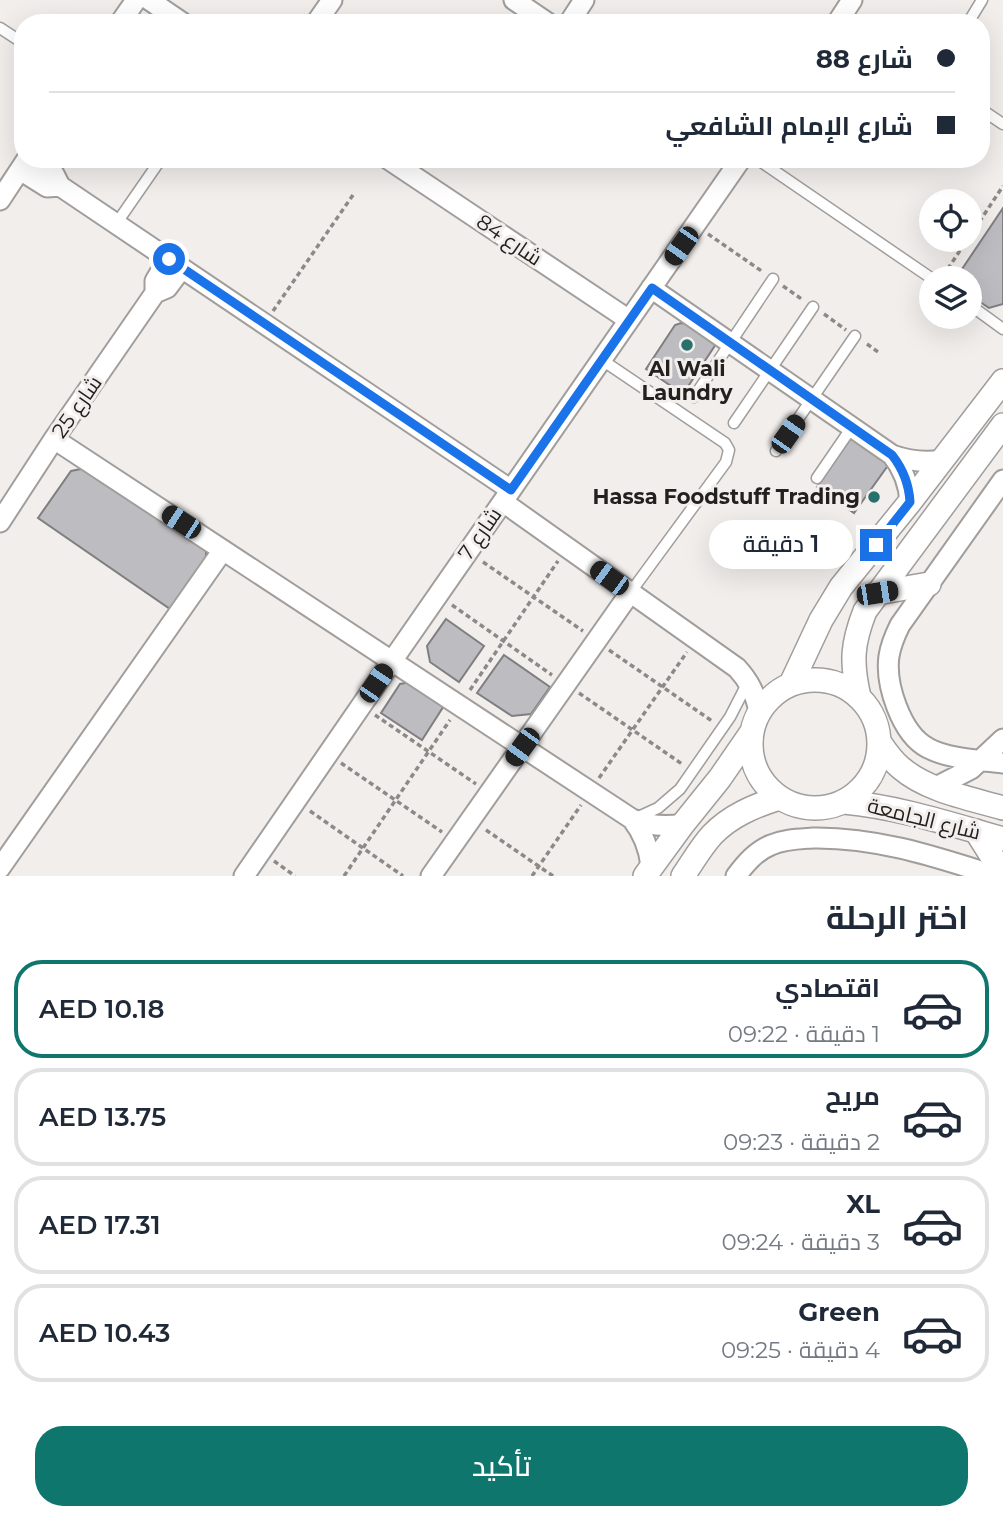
<!DOCTYPE html>
<html lang="ar">
<meta charset="utf-8">
<style>
body{margin:0;font-family:Montserrat,Cairo,sans-serif;background:#f6f6f7;color:#1f2937;direction:rtl;height:100vh;display:flex;flex-direction:column;font-size:26px;white-space:nowrap}
*{box-sizing:border-box;margin:0}
p{font-size:23px;color:#747a83}
.icon{flex:none;width:38px;height:38px;fill:none;stroke:currentColor;stroke-width:2;stroke-linecap:round;stroke-linejoin:round}
.map{position:relative;height:876px;overflow:hidden;direction:ltr}
.panel{display:flex;flex-direction:column;background:#fff;flex:1}
.panel>*{flex:none}
.hud{position:absolute;left:14px;top:14px;width:976px;height:154px;border-radius:28px;box-shadow:0 7px 28px #0002;direction:rtl;display:grid;align-content:center;height:154px;padding:0 35px;background:#fff}
.buttons{position:absolute;left:919px;top:189px;display:grid;gap:14px}
.buttons a{display:grid;place-items:center;width:63px;height:63px;border-radius:50%;background:#fff;box-shadow:0 7px 28px #0002;font-size:35px}
.end{position:absolute;width:32px;height:32px;margin:-16px;border:9px solid #1a73e8;background:#fff;box-shadow:0 0 0 4px #fff}
.from{border-radius:50%}
.bubble{position:absolute;height:49px;border-radius:24px;background:#fff;box-shadow:0 7px 28px #0002;font-size:23px;font-weight:600;line-height:49px;text-align:center;direction:rtl}
.car{position:absolute;width:21px;height:42px;margin:-21px -10px;border-radius:9px;box-shadow:0 0 5px 2px #0007;background:linear-gradient(#222 24%,#8ab4d8 0 40%,#222 0 76%,#8ab4d8 0 86%,#222 0)}
.hud b{display:flex;align-items:center;gap:24px;height:66px;font-size:26px}
.hud b+b{border-top:2px solid #e0e1e3}
.hud i{width:18px;height:18px;background:#1f2937}
ul{padding:0;list-style:none}
li{display:flex;align-items:center;gap:21px;height:98px;margin:0 14px 10px;padding:0 21px;border:4px solid #e0e1e3;border-radius:28px}
li div{flex:1}
li b{display:block;font-size:26px}
li em{font-style:normal;font-weight:600}
li.current{border-color:#0f766e}
li>.icon{width:63px;height:63px;stroke-width:1.5}
h2{padding:0 35px;font-size:32px;line-height:84px}
.cta{display:flex;gap:14px;margin-top:auto;padding:14px 35px}
.cta a{flex:1;height:80px;border-radius:28px;background:#0f766e;color:#fff;font-size:28px;font-weight:600;line-height:80px;text-align:center}
.map>svg:first-child{display:block}
.building{fill:#bdbdc1;stroke:#7f7f82;stroke-width:2}
.lines{fill:none;stroke-linecap:round;stroke-linejoin:round}
.service-casing{stroke:#a19d9b;stroke-width:13}
.minor-casing{stroke:#a19d9b;stroke-width:23}
.tertiary-casing{stroke:#a19d9b;stroke-width:26}
.path{stroke:#8c8a88;stroke-width:3.5;stroke-dasharray:5 3.5;stroke-linecap:butt}
.service{stroke:#fff;stroke-width:10}
.minor{stroke:#fff;stroke-width:19}
.tertiary{stroke:#fff;stroke-width:23}
.route{stroke:#1a73e8;stroke-width:9}
.poi-dot{fill:#27706b;stroke:#f2eeec;stroke-width:2.5}
.labels{text-anchor:middle;stroke-width:6;stroke-linejoin:round;paint-order:stroke}
.street-label{font-size:21px;fill:#222120;stroke:#f2eeec}
.poi-label{font-size:21px;font-weight:bold;fill:#222120;stroke:#f2eeec}
</style>
<div class="map">
<svg width="1003" height="876" viewBox="0 0 1003 876">
<rect width="100%" height="100%" fill="#f2eeec"/>
<!-- building -->
<path class="building" d="M1003 208V304L989 308 970 295V278H956Z
M681 323 686 324 716 344 683 394 646 369 675 325Z
M851 438 889 464 854 513 817 487Z
M86 468 206 547V562L173 611 38 518 71 471Z
M446 619 484 646 459 682 430 662 427 646Z
M504 655 550 687 531 714 512 716 477 693Z
M416 681 447 701 422 740 381 713 400 684Z"/>
<g class="lines">
<!-- service casing -->
<g class="service-casing">
<path id="service" d="M968 23 982 0
M0 28 23 43
M982 110 1003 124
M757 159 931 278
M116 224 161 159
M970 305 1003 329
M602 360 725 443 729 450 726 462 630 593
M694 397 773 279
M734 423 813 307
M776 451 855 336
M817 478 852 427
M636 818 658 808 680 789 730 717 748 682"/>
</g>
<!-- minor casing -->
<g class="minor-casing">
<path id="minor" d="M149 0 183 23
M514 0 548 23
M120 23 136 0
M316 23 332 0
M569 23 584 0
M837 23 852 0
M31 159 54 174 60 186 511 490
M388 159 629 320
M20 170 47 187 60 186
M0 200 27 159
M651 288 892 455C909 461 924 463 942 460
M155 293V281L168 259
M54 439 632 819C649 826 665 827 683 824
M892 455C903 469 909 484 910 502
M1003 480 900 625C895 635 891 644 889 656 885 684 901 734 928 748 948 759 980 760 1003 763
M503 502 737 668C749 681 755 693 759 711
M0 522 54 439 155 293 167 288 182 268
M936 787 971 769 1003 739
M632 819C644 834 649 848 651 866
M0 868 223 550
M244 876 392 661 741 159
M431 876 630 593
M736 876C746 863 756 851 771 845 785 839 799 839 813 838 877 837 936 857 996 876"/>
</g>
<!-- tertiary casing -->
<g class="tertiary-casing">
<path id="tertiary" d="M877 593 929 584
M751 744a64 64 0 1 1 128 0a64 64 0 1 1-128 0Z
M791 684 821 620 841 587 910 502 1003 381
M859 697C851 662 852 644 865 611L1003 425
M880 743C886 752 892 761 901 768 928 791 969 798 1003 808
M844 802C899 807 950 824 1003 839
M976 831 1003 874
M645 876 683 824 720 778 751 733
M683 876C692 863 701 847 712 835 730 816 754 806 779 798"/>
</g>
<!-- path -->
<path class="path" d="M708 234 763 272
M970 236 1003 186
M943 276 967 240
M783 286 803 300
M273 311 355 192
M824 314 846 330
M867 344 878 352
M483 562 583 631
M452 605 552 675
M609 650 712 721
M470 690 558 561
M579 693 682 764
M375 715 476 784
M341 763 442 832
M599 778 687 652
M310 811 403 876
M486 830 553 876
M274 861 295 876
M344 876 450 720
M532 876 581 805"/>
<!-- service -->
<use href="#service" class="service"/>
<!-- minor -->
<use href="#minor" class="minor"/>
<!-- tertiary -->
<use href="#tertiary" class="tertiary"/>
</g>
<g class="lines">
<!-- route -->
<path class="route" d="M169 259 511 490 652 288 892 455C903 469 909 484 910 502L876 545"/>
</g>
<!-- markers -->
<g class="poi-dot">
<circle cx="687" cy="345" r="7"/>
<circle cx="874" cy="497" r="7"/>
</g>
<g class="labels">
<!-- street labels -->
<g class="street-label">
<text transform="translate(509 240) rotate(34)" y="7">شارع 84</text>
<text transform="translate(77 407) rotate(-55)" y="7">شارع 25</text>
<text transform="translate(480 534) rotate(-55)" y="7">شارع 7</text>
<text transform="translate(924 819) rotate(14)" y="7">شارع الجامعة</text>
</g>
<!-- poi labels -->
<g class="poi-label">
<text x="687" y="376">Al Wali<tspan x="687" dy="24">Laundry</tspan></text>
<text x="860" y="504" text-anchor="end">Hassa Foodstuff Trading</text>
</g>
</g>
</svg>
<div class="buttons">
<a><svg class="icon" aria-label="locate" viewBox="0 0 24 24"><circle cx="12" cy="12" r="6"/><path d="M12 2v4M12 18v4M2 12h4M18 12h4"/></svg></a>
<a><svg class="icon" aria-label="layers" viewBox="0 0 24 24"><path d="M12 4l9 5-9 5-9-5zM3 14l9 5 9-5"/></svg></a>
</div>
<i class="end from" style="left:169px;top:259px"></i>
<i class="end" style="left:876px;top:545px"></i>
<div class="bubble" style="left:709px;top:520px;width:144px">1 دقيقة</div>
<i class="car" style="left:681px;top:246px;rotate:215deg"></i>
<i class="car" style="left:788px;top:434px;rotate:35deg"></i>
<i class="car" style="left:181px;top:522px;rotate:303deg"></i>
<i class="car" style="left:609px;top:578px;rotate:306deg"></i>
<i class="car" style="left:877px;top:593px;rotate:81deg"></i>
<i class="car" style="left:376px;top:683px;rotate:34deg"></i>
<i class="car" style="left:522px;top:747px;rotate:216deg"></i>
<div class="hud">
<b><i class="from"></i>شارع 88</b>
<b><i></i>شارع الإمام الشافعي</b>
</div>
</div>
<section class="panel">
<h2>اختر الرحلة</h2>
<ul>
<li class="current"><svg class="icon" aria-label="car" viewBox="0 0 24 24"><path d="M5 17H2v-5l4-1 3-4h7l3 4 3 1v5h-3M9 17h6M6 11h13"/><circle cx="7" cy="17" r="2"/><circle cx="17" cy="17" r="2"/></svg><div><b>اقتصادي</b><p>1 دقيقة · 09:22</p></div><em>AED 10.18</em></li>
<li><svg class="icon" aria-label="car" viewBox="0 0 24 24"><path d="M5 17H2v-5l4-1 3-4h7l3 4 3 1v5h-3M9 17h6M6 11h13"/><circle cx="7" cy="17" r="2"/><circle cx="17" cy="17" r="2"/></svg><div><b>مريح</b><p>2 دقيقة · 09:23</p></div><em>AED 13.75</em></li>
<li><svg class="icon" aria-label="car" viewBox="0 0 24 24"><path d="M5 17H2v-5l4-1 3-4h7l3 4 3 1v5h-3M9 17h6M6 11h13"/><circle cx="7" cy="17" r="2"/><circle cx="17" cy="17" r="2"/></svg><div><b>XL</b><p>3 دقيقة · 09:24</p></div><em>AED 17.31</em></li>
<li><svg class="icon" aria-label="car" viewBox="0 0 24 24"><path d="M5 17H2v-5l4-1 3-4h7l3 4 3 1v5h-3M9 17h6M6 11h13"/><circle cx="7" cy="17" r="2"/><circle cx="17" cy="17" r="2"/></svg><div><b>Green</b><p>4 دقيقة · 09:25</p></div><em>AED 10.43</em></li>
</ul>
<div class="cta"><a>تأكيد</a></div>
</section>
